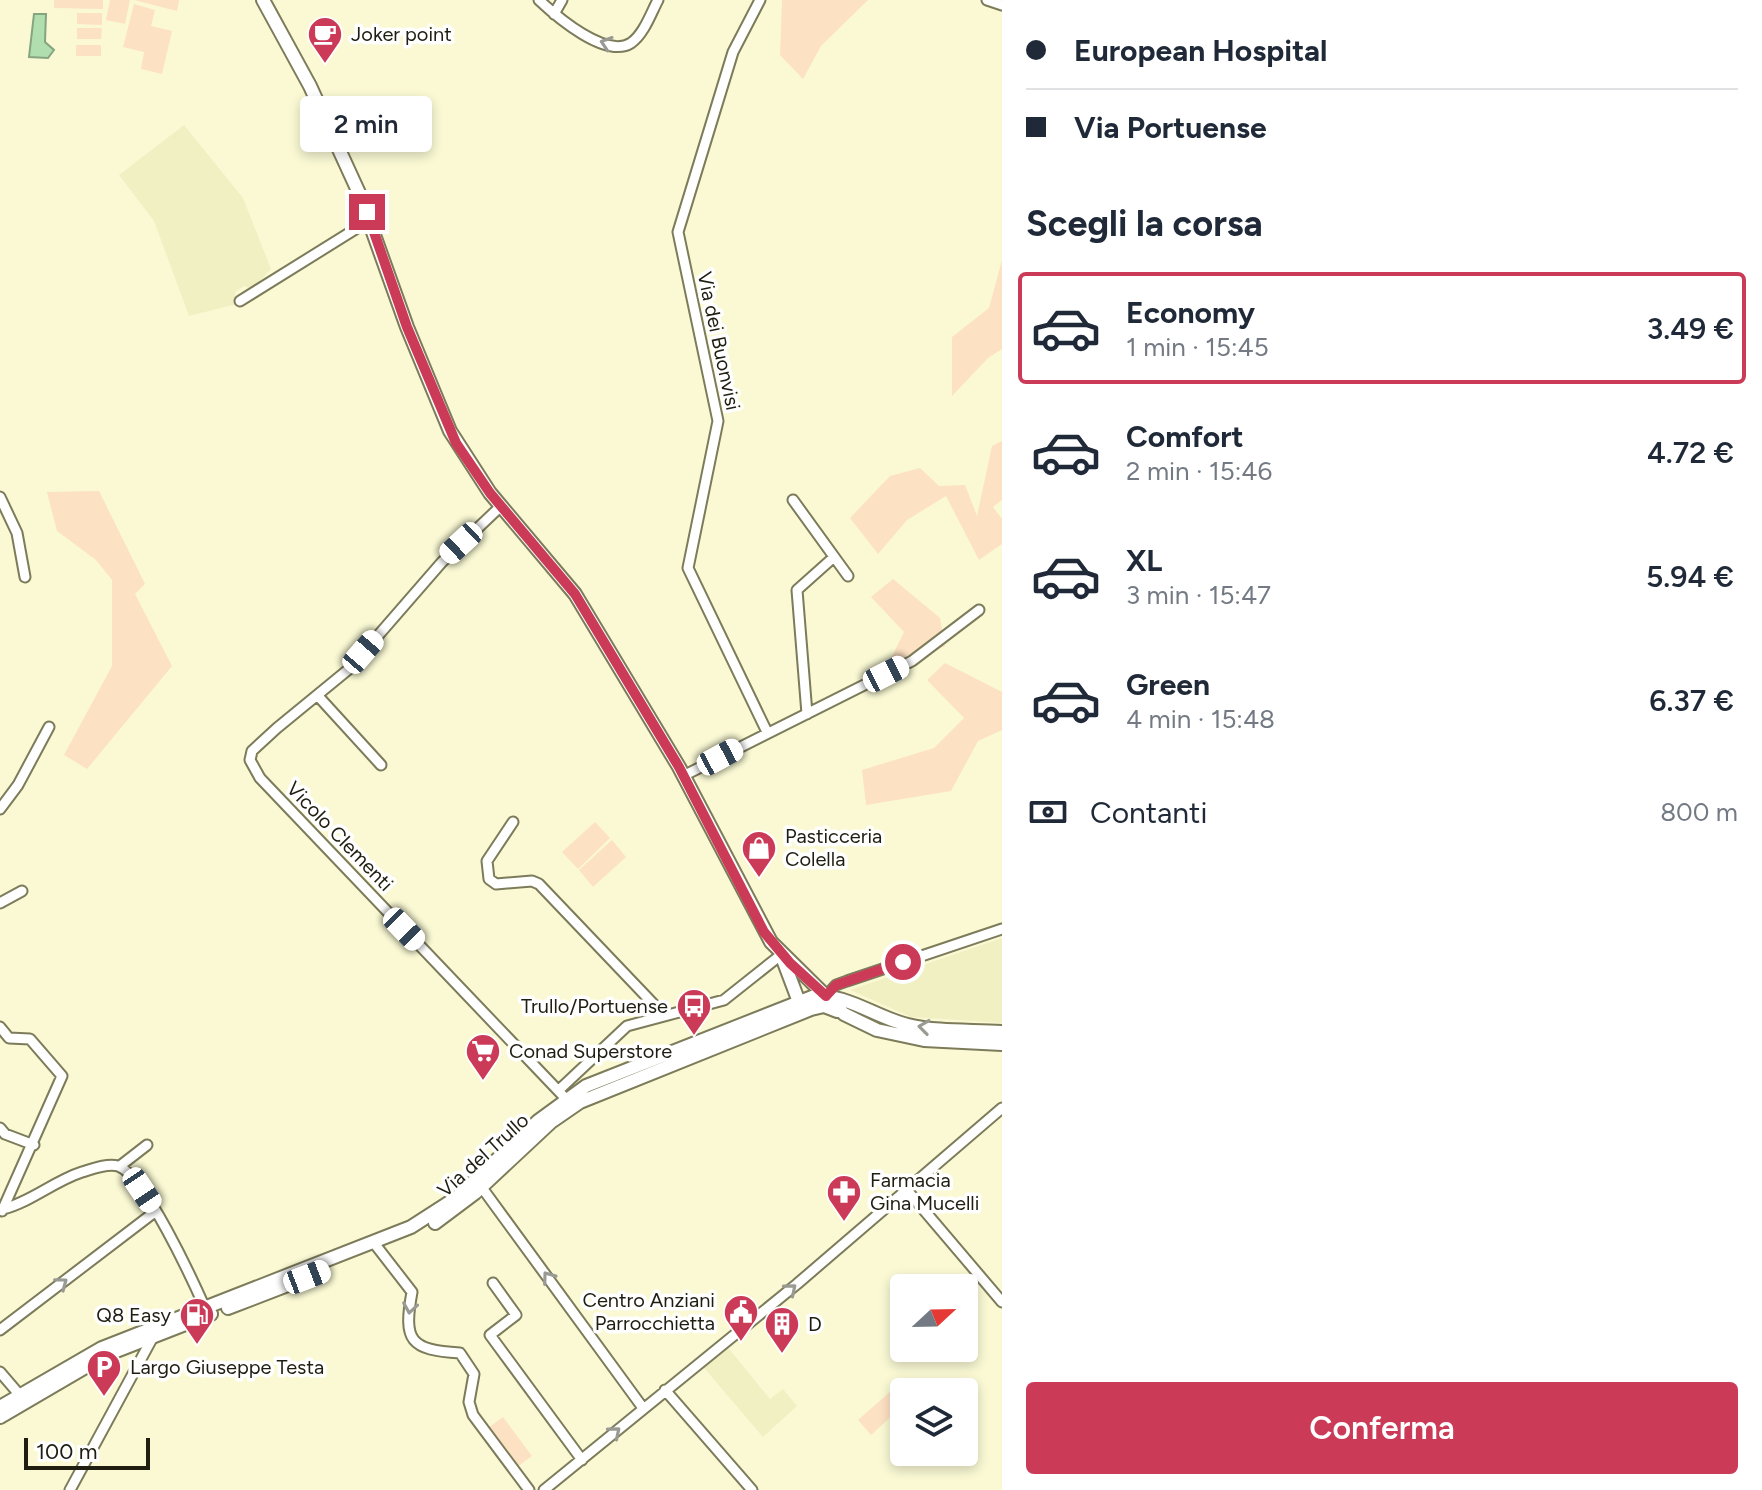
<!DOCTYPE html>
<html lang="it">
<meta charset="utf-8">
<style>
body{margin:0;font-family:Figtree,sans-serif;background:#f2f2f3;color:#1f2937;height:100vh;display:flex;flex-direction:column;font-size:30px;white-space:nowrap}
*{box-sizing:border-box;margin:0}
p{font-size:26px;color:#747a83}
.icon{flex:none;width:44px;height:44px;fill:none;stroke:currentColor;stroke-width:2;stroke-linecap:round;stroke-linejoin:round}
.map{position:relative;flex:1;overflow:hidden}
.side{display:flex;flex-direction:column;background:#fff;width:760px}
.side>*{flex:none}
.top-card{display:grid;align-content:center;height:176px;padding:0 24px;background:#fff}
.needle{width:52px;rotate:68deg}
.fabs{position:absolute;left:890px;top:1274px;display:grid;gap:16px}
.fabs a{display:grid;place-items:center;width:88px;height:88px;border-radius:8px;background:#fff;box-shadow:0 4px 12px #0003;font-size:40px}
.scale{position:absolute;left:24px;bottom:20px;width:126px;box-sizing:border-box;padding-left:8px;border:4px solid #1f1e11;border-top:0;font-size:22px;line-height:28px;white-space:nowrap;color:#1f1e11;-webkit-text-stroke:6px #fff;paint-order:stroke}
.end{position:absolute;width:36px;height:36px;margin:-18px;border:10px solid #cb3b58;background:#fff;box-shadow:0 0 0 4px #fff}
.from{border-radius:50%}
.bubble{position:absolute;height:56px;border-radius:8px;background:#fff;box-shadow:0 4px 12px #0003;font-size:26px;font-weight:600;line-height:56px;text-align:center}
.car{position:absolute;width:24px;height:48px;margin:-24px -12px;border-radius:10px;box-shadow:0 0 6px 2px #0007;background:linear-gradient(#fff 24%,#345 0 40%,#fff 0 76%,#345 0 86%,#fff 0)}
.top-card b{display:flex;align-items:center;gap:28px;height:76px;font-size:30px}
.top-card b+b{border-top:2px solid #e0e1e3}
.top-card i{width:20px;height:20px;background:#1f2937}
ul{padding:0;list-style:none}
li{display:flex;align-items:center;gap:24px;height:112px;margin:0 16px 12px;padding:0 8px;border:4px solid transparent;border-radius:8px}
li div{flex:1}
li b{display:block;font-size:30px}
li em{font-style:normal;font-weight:600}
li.current{border-color:#cb3b58}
li>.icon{width:72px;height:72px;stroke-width:1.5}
h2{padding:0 24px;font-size:36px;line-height:96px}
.pay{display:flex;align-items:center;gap:20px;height:88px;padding:0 24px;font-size:30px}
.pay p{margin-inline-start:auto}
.button{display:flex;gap:16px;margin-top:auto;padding:16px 24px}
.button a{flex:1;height:92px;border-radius:8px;background:#cb3b58;color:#fff;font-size:32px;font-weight:600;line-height:92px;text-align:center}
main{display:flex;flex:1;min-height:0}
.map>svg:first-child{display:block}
.built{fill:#f1f0c3}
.green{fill:#fde1c3}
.water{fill:#b1deaf;stroke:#85a480;stroke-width:2}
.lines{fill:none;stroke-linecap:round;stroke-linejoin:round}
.street-casing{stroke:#7c7b5a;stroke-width:13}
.secondary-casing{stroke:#7c7b5a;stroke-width:16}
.street{stroke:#fff;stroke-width:9}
.secondary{stroke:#fff;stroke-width:12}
.oneway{stroke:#9a9a94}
.route{stroke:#cb3b58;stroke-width:10}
.labels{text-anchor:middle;stroke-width:7;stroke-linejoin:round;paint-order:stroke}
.poi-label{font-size:20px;fill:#1f1e11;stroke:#fff;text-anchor:start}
.street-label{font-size:20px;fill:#1f1e11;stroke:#fff}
</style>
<main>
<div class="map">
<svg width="1002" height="1490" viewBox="0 0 1002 1490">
<rect width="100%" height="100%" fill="#faf9d4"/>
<!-- built -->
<path class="built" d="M184 125 243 198 271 269 252 289 244 286 235 292 237 304 189 316 154 221 119 175Z
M1002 938V1023L911 1017 850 990Z
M726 1345 770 1399 783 1389 797 1406 763 1437 704 1368 712 1360 710 1357Z"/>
<!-- green -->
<path class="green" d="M54 0H103V9L54 8Z
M110 0H130L125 24 106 20Z
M134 0H179L177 11Z
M782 0H868L821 46 803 79 780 55Z
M134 4 155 10 151 26 172 31 162 74 141 69 144 52 123 47Z
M77 13H102V25L77 24Z
M77 28H102L101 39H77Z
M76 45H101V56H76Z
M1002 260V349L988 358 952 396V337L989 308Z
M1002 441V500L993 507 1002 519V544L979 560 946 496 907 520 878 554 850 518 890 476 920 468 939 486 965 485 977 516 992 446Z
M99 491 145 584 135 594 172 666 87 769 64 755 112 666V580L96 560 57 531 47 492Z
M893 579 940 618 945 646 883 675 904 632 871 597Z
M945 663 1002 692V730L978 741 951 791 866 805 862 770 934 748 964 718 927 680Z
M595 822 610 838 578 869 562 852Z
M612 840 626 857 593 887 579 870Z
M891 1391 904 1405 871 1435 858 1420Z
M503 1417 532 1456 517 1467 488 1428Z"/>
<!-- water -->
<path class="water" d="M34 14H46L45 42 54 50 48 58 29 57Z"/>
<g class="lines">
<!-- street casing -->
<g class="street-casing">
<path id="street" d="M539 0C557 17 606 59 631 43 644 34 651 13 658 0
M760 0 733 52 678 232 718 421 688 568 767 732
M987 0 1002 5
M554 14 562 0
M240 301 370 220
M0 497 17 533 25 577
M793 500 848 576
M501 506 442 562 349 669 277 728 252 751 250 760 260 778 569 1102
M318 696 381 765
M807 714 797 590 834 557
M683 776 912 661 979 610
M0 809 18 785 49 727
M513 822 487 861 489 879 496 884 532 881 539 884 663 1014
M0 903 22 891
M826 996 836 985 847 981 1002 929
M0 1027 9 1038 30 1039 62 1076 2 1211
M560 1089 627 1026 724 1000 782 954
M0 1128 5 1134 34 1145
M120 1166 147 1145
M480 1185 643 1408
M906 1189 1002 1302
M3 1209C31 1202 54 1181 82 1172 92 1169 107 1163 118 1166 144 1174 193 1281 205 1308
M374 1243 412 1292C403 1341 410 1350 460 1353L474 1374 469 1402 473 1415 529 1490
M493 1283 516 1315 490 1335 582 1460
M0 1330 156 1211
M0 1372 24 1400
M665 1390 752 1490
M70 1490 154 1335
M544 1490 797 1284 1002 1108"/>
</g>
<!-- secondary casing -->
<g class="secondary-casing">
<path id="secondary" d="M263 0 310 86 359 193 407 327 450 431 490 493 575 594 679 767 771 942 844 1014 877 1030 924 1040 1002 1044
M782 957 799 1002
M435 1223 475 1193 551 1122 580 1102 811 1009 824 1006 837 1011
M228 1308 319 1273
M0 1407 102 1348 411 1227 456 1198 538 1121 586 1086 812 997C845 992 876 1018 908 1025 938 1032 971 1030 1002 1032
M0 1417 106 1355 211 1314"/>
</g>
<!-- street -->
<use href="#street" class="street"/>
<!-- secondary -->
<use href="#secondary" class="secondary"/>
</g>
<!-- one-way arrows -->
<defs><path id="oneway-chevron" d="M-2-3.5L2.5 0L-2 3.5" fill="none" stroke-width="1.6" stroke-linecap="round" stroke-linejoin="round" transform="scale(2)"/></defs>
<g class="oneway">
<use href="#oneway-chevron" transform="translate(606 43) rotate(-162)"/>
<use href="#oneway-chevron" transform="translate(924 1027) rotate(-173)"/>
<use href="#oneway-chevron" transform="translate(548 1277) rotate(-126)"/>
<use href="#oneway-chevron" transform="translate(62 1283) rotate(-37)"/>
<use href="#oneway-chevron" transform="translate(791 1289) rotate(-40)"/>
<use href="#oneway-chevron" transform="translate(410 1308) rotate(99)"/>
<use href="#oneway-chevron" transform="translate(615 1432) rotate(-40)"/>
</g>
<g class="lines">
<!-- route -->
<path class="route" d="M367 212 407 327 456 443 490 493 575 594 679 767 764 932 790 963 826 996 836 985 903 962"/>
</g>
<!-- icons -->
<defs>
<g id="cafe-pin" transform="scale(1.8)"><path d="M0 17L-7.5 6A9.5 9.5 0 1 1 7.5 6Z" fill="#cb3b58" stroke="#fff"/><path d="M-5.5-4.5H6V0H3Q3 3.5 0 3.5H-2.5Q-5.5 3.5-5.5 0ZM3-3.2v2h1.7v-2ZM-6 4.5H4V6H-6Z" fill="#fff"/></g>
<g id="shop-pin" transform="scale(1.8)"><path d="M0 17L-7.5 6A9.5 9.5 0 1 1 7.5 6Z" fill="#cb3b58" stroke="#fff"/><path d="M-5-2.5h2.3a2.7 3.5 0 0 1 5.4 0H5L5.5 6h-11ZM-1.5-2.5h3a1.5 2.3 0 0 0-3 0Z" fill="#fff"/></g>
<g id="bus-pin" transform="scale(1.8)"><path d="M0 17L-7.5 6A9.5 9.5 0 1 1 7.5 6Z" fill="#cb3b58" stroke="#fff"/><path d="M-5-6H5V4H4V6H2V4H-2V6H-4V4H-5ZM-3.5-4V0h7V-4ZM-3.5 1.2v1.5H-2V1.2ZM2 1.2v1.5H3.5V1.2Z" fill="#fff"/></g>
<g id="supermarket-pin" transform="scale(1.8)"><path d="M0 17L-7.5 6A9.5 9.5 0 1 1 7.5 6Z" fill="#cb3b58" stroke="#fff"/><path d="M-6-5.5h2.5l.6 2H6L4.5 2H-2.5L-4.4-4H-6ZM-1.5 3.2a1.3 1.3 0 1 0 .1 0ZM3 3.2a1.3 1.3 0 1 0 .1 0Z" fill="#fff"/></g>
<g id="pharmacy-pin" transform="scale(1.8)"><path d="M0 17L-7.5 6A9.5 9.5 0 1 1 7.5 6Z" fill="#cb3b58" stroke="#fff"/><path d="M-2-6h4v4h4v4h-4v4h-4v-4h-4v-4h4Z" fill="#fff"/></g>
<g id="civic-pin" transform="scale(1.8)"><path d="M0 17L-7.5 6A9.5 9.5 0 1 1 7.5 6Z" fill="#cb3b58" stroke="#fff"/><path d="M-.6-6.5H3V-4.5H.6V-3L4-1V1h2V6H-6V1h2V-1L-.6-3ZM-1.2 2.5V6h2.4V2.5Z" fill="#fff"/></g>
<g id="fuel-pin" transform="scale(1.8)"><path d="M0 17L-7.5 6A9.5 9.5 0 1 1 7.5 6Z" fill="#cb3b58" stroke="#fff"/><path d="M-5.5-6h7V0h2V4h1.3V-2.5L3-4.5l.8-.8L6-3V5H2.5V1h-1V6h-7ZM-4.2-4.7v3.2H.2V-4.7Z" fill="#fff"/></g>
<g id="building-pin" transform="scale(1.8)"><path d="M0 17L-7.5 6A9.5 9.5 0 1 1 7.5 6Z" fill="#cb3b58" stroke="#fff"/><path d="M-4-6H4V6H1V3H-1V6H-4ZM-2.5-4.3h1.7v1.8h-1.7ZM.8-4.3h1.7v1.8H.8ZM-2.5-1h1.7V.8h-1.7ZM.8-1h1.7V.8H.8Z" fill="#fff"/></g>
<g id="parking-pin" transform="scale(1.8)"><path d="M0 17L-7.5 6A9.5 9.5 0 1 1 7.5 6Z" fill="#cb3b58" stroke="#fff"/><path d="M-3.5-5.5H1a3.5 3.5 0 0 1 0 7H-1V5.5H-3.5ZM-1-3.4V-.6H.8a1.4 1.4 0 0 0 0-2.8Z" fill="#fff"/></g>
</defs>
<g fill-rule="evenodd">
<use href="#cafe-pin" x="325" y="34"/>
<use href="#shop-pin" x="759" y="848"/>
<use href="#bus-pin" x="694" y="1006"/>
<use href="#supermarket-pin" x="483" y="1051"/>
<use href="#pharmacy-pin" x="844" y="1192"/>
<use href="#civic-pin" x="741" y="1312"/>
<use href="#fuel-pin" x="197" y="1315"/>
<use href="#building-pin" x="782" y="1324"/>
<use href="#parking-pin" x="104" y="1367"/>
</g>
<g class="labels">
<!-- poi labels -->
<g class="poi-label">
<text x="351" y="41">Joker point</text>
<text x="785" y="843">Pasticceria<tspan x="785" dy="23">Colella</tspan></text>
<text x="668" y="1013" text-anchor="end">Trullo/Portuense</text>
<text x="509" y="1058">Conad Superstore</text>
<text x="870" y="1187">Farmacia<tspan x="870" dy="23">Gina Mucelli</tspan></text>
<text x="715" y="1307" text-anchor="end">Centro Anziani<tspan x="715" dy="23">Parrocchietta</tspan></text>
<text x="171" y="1322" text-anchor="end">Q8 Easy</text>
<text x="808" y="1331">D</text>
<text x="130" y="1374">Largo Giuseppe Testa</text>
</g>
<!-- street labels -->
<g class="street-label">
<text transform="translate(719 341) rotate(78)" y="7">Via dei Buonvisi</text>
<text transform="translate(340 836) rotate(46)" y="7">Vicolo Clementi</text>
<text transform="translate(483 1155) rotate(-42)" y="7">Via del Trullo</text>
</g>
</g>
</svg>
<div class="fabs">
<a><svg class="needle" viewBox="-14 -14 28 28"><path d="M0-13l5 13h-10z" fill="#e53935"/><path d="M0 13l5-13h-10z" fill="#747a83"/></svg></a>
<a><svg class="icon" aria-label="layers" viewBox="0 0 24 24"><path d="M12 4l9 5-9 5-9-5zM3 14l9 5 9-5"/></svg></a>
</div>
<div class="scale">100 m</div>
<i class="end from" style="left:903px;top:962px"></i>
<i class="end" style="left:367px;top:212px"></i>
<div class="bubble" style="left:300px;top:96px;width:132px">2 min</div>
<i class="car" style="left:461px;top:543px;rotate:227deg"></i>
<i class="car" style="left:363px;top:652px;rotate:41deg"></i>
<i class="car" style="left:886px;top:674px;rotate:63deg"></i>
<i class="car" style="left:720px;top:757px;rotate:62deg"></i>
<i class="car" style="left:404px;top:929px;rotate:136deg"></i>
<i class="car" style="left:142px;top:1190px;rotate:146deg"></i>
<i class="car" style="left:307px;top:1277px;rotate:69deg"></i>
</div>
<section class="side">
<div class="top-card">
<b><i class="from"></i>European Hospital</b>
<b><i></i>Via Portuense</b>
</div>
<h2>Scegli la corsa</h2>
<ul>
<li class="current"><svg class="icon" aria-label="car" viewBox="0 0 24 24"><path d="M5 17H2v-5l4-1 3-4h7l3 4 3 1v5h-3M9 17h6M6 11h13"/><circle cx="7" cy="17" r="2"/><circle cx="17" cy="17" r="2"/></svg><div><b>Economy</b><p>1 min · 15:45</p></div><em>3.49 €</em></li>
<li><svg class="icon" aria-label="car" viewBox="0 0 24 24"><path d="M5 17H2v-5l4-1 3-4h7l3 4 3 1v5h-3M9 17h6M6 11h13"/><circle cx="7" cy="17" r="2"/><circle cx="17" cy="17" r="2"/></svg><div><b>Comfort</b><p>2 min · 15:46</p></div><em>4.72 €</em></li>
<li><svg class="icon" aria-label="car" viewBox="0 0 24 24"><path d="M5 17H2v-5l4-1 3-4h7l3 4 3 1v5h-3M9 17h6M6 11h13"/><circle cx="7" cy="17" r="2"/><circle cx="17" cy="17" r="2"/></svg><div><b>XL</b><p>3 min · 15:47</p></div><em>5.94 €</em></li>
<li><svg class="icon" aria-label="car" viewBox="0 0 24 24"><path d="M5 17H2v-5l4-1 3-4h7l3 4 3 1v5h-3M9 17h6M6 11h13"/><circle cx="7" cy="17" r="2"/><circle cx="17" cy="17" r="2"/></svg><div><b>Green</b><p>4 min · 15:48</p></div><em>6.37 €</em></li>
</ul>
<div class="pay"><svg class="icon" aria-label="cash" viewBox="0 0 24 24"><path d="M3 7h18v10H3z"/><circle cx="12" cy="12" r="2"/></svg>Contanti<p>800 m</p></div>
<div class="button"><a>Conferma</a></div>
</section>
</main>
